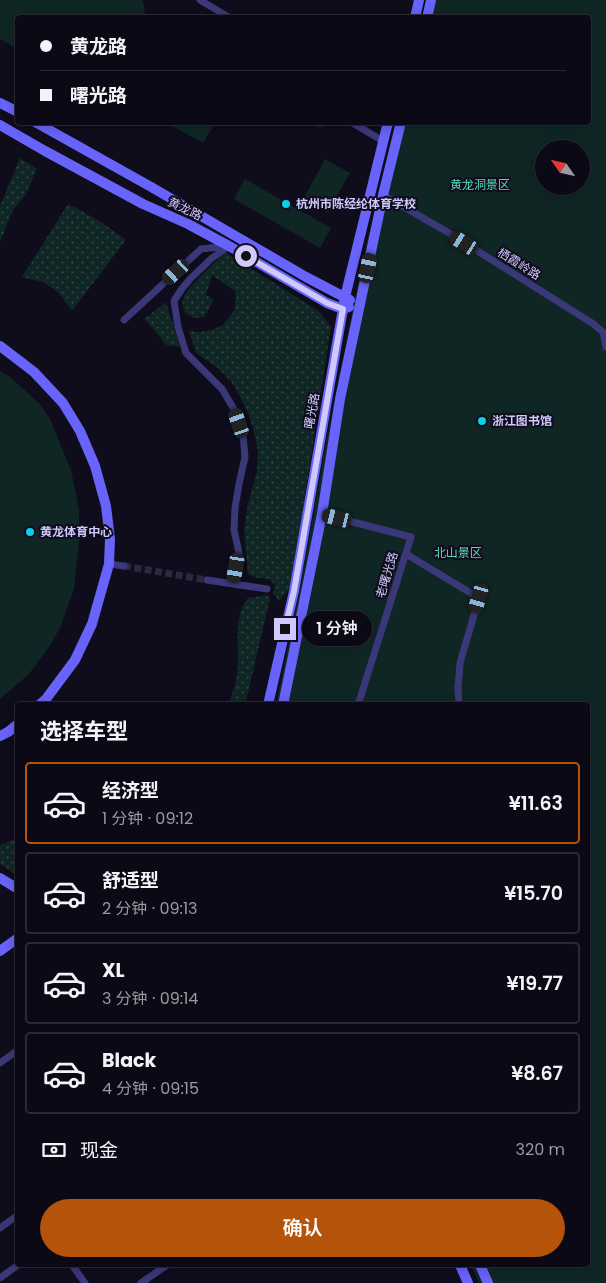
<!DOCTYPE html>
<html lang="zh">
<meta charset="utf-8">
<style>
body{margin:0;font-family:Poppins,"Noto Sans SC",sans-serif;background:#14121e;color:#f1f3f6;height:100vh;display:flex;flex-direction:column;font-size:19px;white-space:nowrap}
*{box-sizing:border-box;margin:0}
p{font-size:16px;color:#9a9aa0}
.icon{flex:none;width:28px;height:28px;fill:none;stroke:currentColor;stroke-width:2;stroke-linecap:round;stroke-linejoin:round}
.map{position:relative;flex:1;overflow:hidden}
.details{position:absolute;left:15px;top:702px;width:575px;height:565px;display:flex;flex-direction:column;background:#0b0915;border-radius:5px;box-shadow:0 2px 12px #0003,0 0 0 1px #2b2a34}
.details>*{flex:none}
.top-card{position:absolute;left:15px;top:15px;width:576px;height:110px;border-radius:5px;box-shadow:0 2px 12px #0003,0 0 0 1px #2b2a34;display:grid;align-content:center;height:110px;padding:0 25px;background:#0b0915}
.needle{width:32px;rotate:304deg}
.buttons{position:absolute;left:535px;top:140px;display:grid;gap:10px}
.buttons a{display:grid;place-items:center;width:55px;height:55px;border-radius:50%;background:#0b0915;box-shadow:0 2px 12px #0003,0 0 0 1px #2b2a34;font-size:25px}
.end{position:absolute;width:22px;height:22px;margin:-11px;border:6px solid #cfc9fd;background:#111;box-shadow:0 0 0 2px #111}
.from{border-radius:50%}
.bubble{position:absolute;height:35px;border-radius:18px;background:#0b0915;box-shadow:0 2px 12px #0003,0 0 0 1px #2b2a34;font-size:16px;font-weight:600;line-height:35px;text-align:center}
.car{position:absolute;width:15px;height:30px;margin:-15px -8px;border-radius:6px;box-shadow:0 0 4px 1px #0007;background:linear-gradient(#222 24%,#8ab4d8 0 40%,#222 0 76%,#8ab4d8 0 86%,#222 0)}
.top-card b{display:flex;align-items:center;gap:18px;height:48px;font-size:19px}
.top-card b+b{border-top:1px solid #2b2a34}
.top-card i{width:12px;height:12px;background:#f1f3f6}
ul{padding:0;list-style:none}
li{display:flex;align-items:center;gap:15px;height:82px;margin:0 10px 8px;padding:0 15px;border:2px solid #2b2a34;border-radius:5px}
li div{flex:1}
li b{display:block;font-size:19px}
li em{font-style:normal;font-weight:600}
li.selected{border-color:#b45309}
li>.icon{width:45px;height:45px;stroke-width:1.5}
h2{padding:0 25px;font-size:22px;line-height:60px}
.pay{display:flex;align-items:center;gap:12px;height:55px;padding:0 25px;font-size:19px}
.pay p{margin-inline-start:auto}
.primary-button{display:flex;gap:10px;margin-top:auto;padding:10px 25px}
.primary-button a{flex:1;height:58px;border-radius:30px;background:#b45309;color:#fff;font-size:20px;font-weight:600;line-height:58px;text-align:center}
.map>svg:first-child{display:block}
.grass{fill:url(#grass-dots)}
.park{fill:#0f2625;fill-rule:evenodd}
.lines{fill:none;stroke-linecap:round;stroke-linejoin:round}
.street-tunnel{stroke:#2c283e;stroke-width:7;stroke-dasharray:7 3.5;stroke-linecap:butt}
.street{stroke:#3b3879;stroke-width:7}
.secondary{stroke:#6863fa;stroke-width:10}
.route{stroke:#cfc9fd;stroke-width:6}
.poi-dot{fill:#08d1ea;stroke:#0f0c1c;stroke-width:2}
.labels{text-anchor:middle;stroke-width:4;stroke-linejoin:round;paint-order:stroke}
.park-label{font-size:12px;fill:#58d9ba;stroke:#0f0c1c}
.poi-label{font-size:12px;font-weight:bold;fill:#cfc9fd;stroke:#0f0c1c;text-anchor:start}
.street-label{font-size:12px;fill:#cfc9fd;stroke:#0f0c1c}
</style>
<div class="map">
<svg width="606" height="1283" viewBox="0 0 606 1283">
<defs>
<pattern id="grass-dots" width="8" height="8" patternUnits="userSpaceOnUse" patternTransform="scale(1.25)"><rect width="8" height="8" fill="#0f2625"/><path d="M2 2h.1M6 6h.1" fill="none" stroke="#314446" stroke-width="1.8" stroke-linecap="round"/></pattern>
</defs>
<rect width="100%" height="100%" fill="#0f0c1c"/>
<!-- grass -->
<path class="grass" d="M20 158 37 169 26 194 13 210 0 242V206Z
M68 204C89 214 108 226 126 240L72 311 58 292 43 282 22 277Z
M225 252 320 312 331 327 291 587 279 601 273 593 275 585 269 579 257 578 248 574 244 530 248 504 257 470 258 452 255 437 249 415 241 398 232 383 218 368 196 353 189 331 200 332 212 330 223 325 234 311 236 295 234 290 212 275 206 295 213 299 210 308 204 317 194 318 185 313C183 307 181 303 184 297 189 285 215 263 225 252Z
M166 302 180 347 166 345 152 327 144 319Z
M267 595 270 599 245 705H228C232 696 236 684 237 675 241 649 231 619 248 598Z
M17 838V875L0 864V845Z"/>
<!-- park -->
<path class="park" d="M0 0H142L144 5 145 17 18 18 17 49 0 39Z
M427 0H606V1283H479L471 1265H588V705H276L302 578 327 437 365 250 397 123 589 122V18L423 17ZM544 149H581V186H544Z
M167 123H215L203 143Z
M325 159 350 173 328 212 304 198Z
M245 179 331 228 320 248 234 199Z
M0 371 10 377 39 403 50 419 71 470 79 510V542L74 589 61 626 51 644 29 674 0 699Z"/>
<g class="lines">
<!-- street-tunnel -->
<path class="street-tunnel" d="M124 566 207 580"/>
<!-- street -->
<path class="street" d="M200 0 230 18
M313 122 320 123 324 122
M351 122 383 141
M383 195 449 233 592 323 603 332 606 347
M229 246 212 258 190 279 181 290 174 301 178 327 186 353 222 389 235 411 243 435 245 457 239 484 235 508 234 530 239 553 234 584
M124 320 201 249 228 246
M322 514 411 537 358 705
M406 554 479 598 460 663 458 688 459 705
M109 564 124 566
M207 580 267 589
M0 1063 18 1050
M0 1228 18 1215
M72 1265 85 1283
M0 1278 18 1265
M141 1283 167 1265"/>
<!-- secondary -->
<path class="secondary" d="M415 18 419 0
M427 18 431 0
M0 103 18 112
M35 122 153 188 306 277 350 300
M0 125 45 151 143 204 188 224 229 246 327 303 343 309 349 307
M0 346 34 372 63 403 80 431 95 466 106 506 110 539 109 564 92 624 75 660 46 699 39 705
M268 705 294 591 345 297 388 122
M283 705 322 514 340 399 383 195 401 122
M0 736 8 732 18 724
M0 878 18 889
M0 951 18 938
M460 1265 468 1283
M480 1265 488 1283"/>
</g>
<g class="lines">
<!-- route -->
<path class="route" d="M246 256 327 303 343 309 294 591 285 629"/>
</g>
<!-- markers -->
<g class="poi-dot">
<circle cx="286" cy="204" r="5"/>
<circle cx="482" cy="421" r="5"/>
<circle cx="30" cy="532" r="5"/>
</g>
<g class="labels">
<!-- park labels -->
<g class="park-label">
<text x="480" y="189">黄龙洞景区</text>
<text x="458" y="557">北山景区</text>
</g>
<!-- poi labels -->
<g class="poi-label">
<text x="296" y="208">杭州市陈经纶体育学校</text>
<text x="492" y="425">浙江图书馆</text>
<text x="40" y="536">黄龙体育中心</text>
</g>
<!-- street labels -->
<g class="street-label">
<text transform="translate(185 209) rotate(26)" y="4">黄龙路</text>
<text transform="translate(519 264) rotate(32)" y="4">栖霞岭路</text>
<text transform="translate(312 411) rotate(-80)" y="4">曙光路</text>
<text transform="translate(387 575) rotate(-73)" y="4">老曙光路</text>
</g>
</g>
</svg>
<div class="buttons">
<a><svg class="needle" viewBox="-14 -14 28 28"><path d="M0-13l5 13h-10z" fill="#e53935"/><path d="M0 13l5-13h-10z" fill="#9a9aa0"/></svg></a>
</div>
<i class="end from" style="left:246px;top:256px"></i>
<i class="end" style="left:285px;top:629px"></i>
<div class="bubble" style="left:302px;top:611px;width:70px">1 分钟</div>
<i class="car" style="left:464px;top:243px;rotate:302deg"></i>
<i class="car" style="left:368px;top:268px;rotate:12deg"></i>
<i class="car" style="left:176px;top:272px;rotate:228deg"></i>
<i class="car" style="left:239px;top:423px;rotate:341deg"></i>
<i class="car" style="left:337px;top:518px;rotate:284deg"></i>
<i class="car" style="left:236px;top:568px;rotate:190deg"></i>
<i class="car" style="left:479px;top:598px;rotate:196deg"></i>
<div class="top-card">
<b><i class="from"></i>黄龙路</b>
<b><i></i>曙光路</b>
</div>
<section class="details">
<h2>选择车型</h2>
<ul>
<li class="selected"><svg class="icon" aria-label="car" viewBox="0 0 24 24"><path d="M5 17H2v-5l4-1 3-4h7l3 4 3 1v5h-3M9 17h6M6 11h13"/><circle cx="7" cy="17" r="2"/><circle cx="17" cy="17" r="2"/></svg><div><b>经济型</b><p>1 分钟 · 09:12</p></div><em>¥11.63</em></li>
<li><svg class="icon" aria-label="car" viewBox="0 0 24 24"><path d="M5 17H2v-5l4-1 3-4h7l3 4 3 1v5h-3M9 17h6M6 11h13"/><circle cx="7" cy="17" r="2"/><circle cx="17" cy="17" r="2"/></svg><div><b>舒适型</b><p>2 分钟 · 09:13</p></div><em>¥15.70</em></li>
<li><svg class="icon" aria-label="car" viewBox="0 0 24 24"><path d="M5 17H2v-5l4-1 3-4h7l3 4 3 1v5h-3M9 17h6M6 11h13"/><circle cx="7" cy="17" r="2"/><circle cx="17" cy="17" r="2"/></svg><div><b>XL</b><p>3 分钟 · 09:14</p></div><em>¥19.77</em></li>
<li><svg class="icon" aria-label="car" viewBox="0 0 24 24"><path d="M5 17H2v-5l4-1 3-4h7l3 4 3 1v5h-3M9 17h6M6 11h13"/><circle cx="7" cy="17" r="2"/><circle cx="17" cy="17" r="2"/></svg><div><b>Black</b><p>4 分钟 · 09:15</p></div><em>¥8.67</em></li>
</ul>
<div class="pay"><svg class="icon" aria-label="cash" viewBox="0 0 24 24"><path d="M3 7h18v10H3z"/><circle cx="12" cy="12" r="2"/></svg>现金<p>320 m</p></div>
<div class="primary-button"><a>确认</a></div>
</section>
</div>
